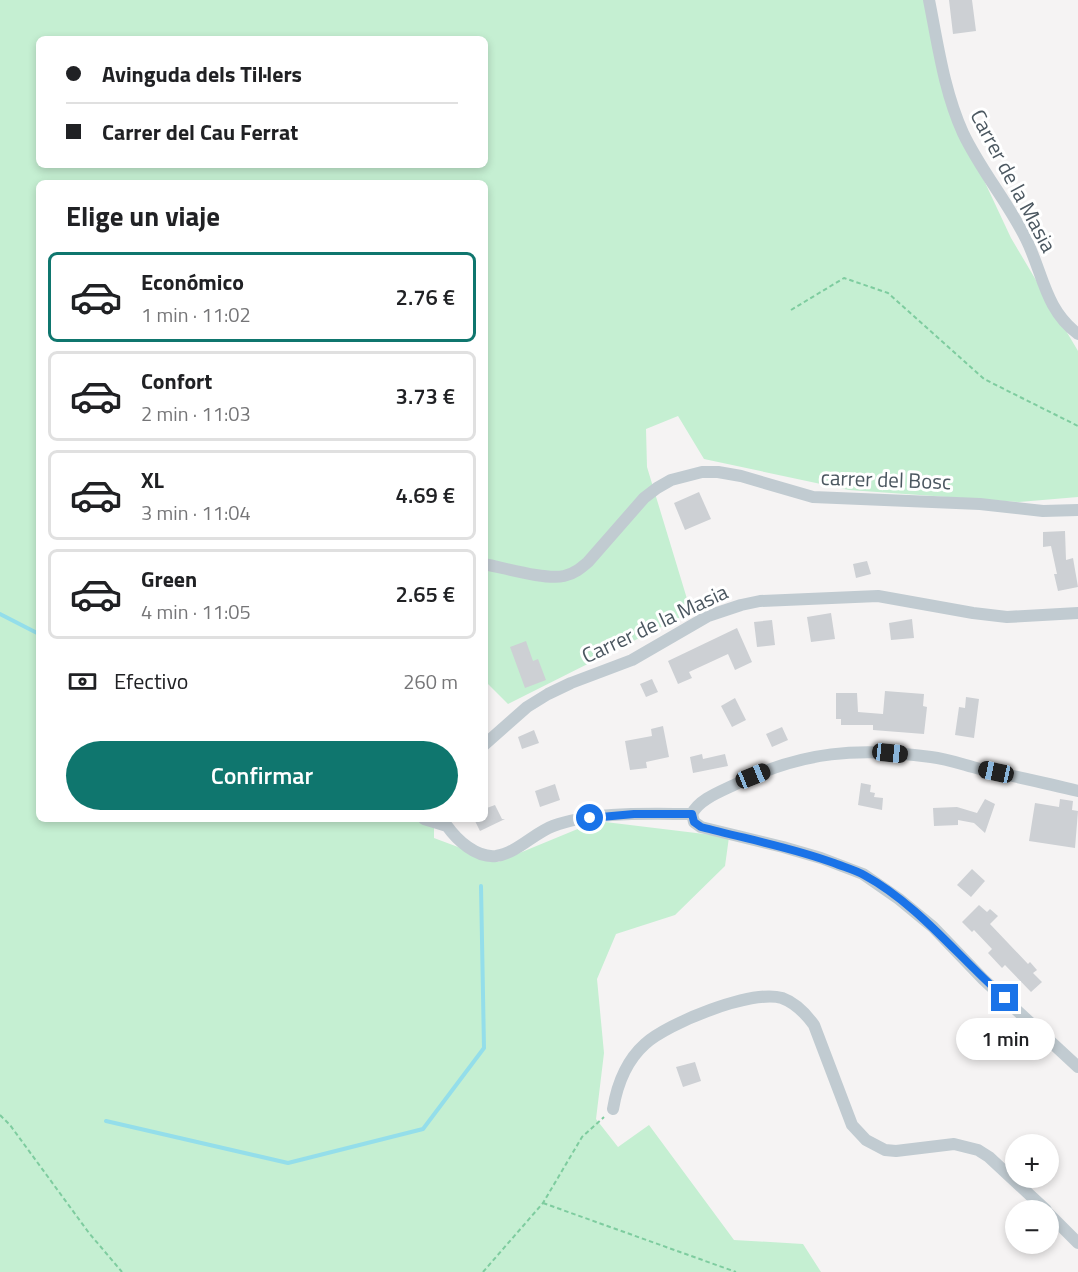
<!DOCTYPE html>
<html lang="es">
<meta charset="utf-8">
<style>
body{margin:0;font-family:"Titillium Web",sans-serif;background:#f6f6f6;color:#202124;height:100vh;display:flex;flex-direction:column;font-size:22px;white-space:nowrap}
*{box-sizing:border-box;margin:0}
p{font-size:20px;color:#757577}
.icon{flex:none;width:33px;height:33px;fill:none;stroke:currentColor;stroke-width:2;stroke-linecap:round;stroke-linejoin:round}
.map{position:relative;flex:1;overflow:hidden}
.sheet{position:absolute;left:36px;top:180px;width:452px;height:642px;display:flex;flex-direction:column;background:#fff;border-radius:9px;box-shadow:0 3px 9px #0003}
.sheet>*{flex:none}
.hud{position:absolute;left:36px;top:36px;width:452px;height:132px;border-radius:9px;box-shadow:0 3px 9px #0003;display:grid;align-content:center;height:132px;padding:0 30px;background:#fff}
.fabs{position:absolute;left:1005px;top:1134px;display:grid;gap:12px}
.fabs a{display:grid;place-items:center;width:54px;height:54px;border-radius:50%;background:#fff;box-shadow:0 3px 9px #0003;font-size:30px}
.end{position:absolute;width:27px;height:27px;margin:-14px;border:8px solid #1a73e8;background:#fff;box-shadow:0 0 0 3px #fff}
.from{border-radius:50%}
.bubble{position:absolute;height:42px;border-radius:21px;background:#fff;box-shadow:0 3px 9px #0003;font-size:20px;font-weight:600;line-height:42px;text-align:center}
.car{position:absolute;width:18px;height:36px;margin:-18px -9px;border-radius:8px;box-shadow:0 0 4px 2px #0007;background:linear-gradient(#222 24%,#8ab4d8 0 40%,#222 0 76%,#8ab4d8 0 86%,#222 0)}
.hud b{display:flex;align-items:center;gap:21px;height:57px;font-size:22px}
.hud b+b{border-top:2px solid #e0e0e0}
.hud i{width:15px;height:15px;background:#202124}
ul{padding:0;list-style:none}
li{display:flex;align-items:center;gap:18px;height:90px;margin:0 12px 9px;padding:0 18px;border:3px solid #e0e0e0;border-radius:9px}
li div{flex:1}
li b{display:block;font-size:22px}
li em{font-style:normal;font-weight:600}
li.current{border-color:#0f766e}
li>.icon{width:54px;height:54px;stroke-width:1.5}
h2{padding:0 30px;font-size:27px;line-height:72px}
.pay{display:flex;align-items:center;gap:15px;height:66px;padding:0 30px;font-size:22px}
.pay p{margin-inline-start:auto}
.primary-button{display:flex;gap:12px;margin-top:auto;padding:12px 30px}
.primary-button a{flex:1;height:69px;border-radius:36px;background:#0f766e;color:#fff;font-size:24px;font-weight:600;line-height:69px;text-align:center}
.map>svg:first-child{display:block}
.green{fill:#c5efd2;fill-rule:evenodd}
.lines{fill:none;stroke-linecap:round;stroke-linejoin:round}
.stream{stroke:#94deea;stroke-width:4}
.building{fill:#cdd0d4}
.path{stroke:#7ecc9f;stroke-width:2;stroke-dasharray:4.5 3;stroke-linecap:butt}
.street{stroke:#c1cbd1;stroke-width:12}
.route{stroke:#1a73e8;stroke-width:8}
.labels{text-anchor:middle;stroke-width:6;stroke-linejoin:round;paint-order:stroke}
.street-label{font-size:21px;fill:#4b5760;stroke:#fff}
</style>
<div class="map">
<svg width="1078" height="1272" viewBox="0 0 1078 1272">
<rect width="100%" height="100%" fill="#f5f3f3"/>
<!-- green -->
<path class="green" d="M0 0H928L944 95 1011 238 1078 351V497L1019 502 849 490 704 459 678 416 646 429 647 467 691 612 508 704 484 680V183H39V819H434V838L498 862 597 821 729 837 725 866 675 915 616 934 597 979 604 1053 596 1119 618 1147 649 1125 734 1240 803 1244 821 1272H0ZM39 39H484V165H39Z"/>
<g class="lines">
<!-- stream -->
<path class="stream" d="M0 614 39 634
M106 1121 288 1163 423 1129 484 1048 481 886"/>
</g>
<!-- building -->
<path class="building" d="M949 0H972L976 31 953 34Z
M699 492 711 519 685 530 674 503Z
M1065 531 1066 560 1073 558 1078 587 1058 591 1054 574H1057L1051 546 1043 547V532Z
M867 561 871 574 856 578 853 564Z
M831 613 835 639 811 642 807 617Z
M912 619 914 638 891 640 889 623Z
M772 620 775 645 757 647 754 622Z
M737 628 752 662 735 670 728 654 689 672 692 678 678 684 668 661Z
M526 641 533 661 538 659 546 680 525 688 510 647Z
M652 679 658 692 646 697 640 684Z
M885 691 924 694 923 706 927 707 924 734 873 730V725H841V719H836V693H857L858 712 883 714Z
M966 697 979 699 974 738 955 735 959 707 965 708Z
M735 698 746 720 732 727 721 706Z
M663 726 669 757 646 762 647 768 630 770 625 741 652 736 651 729Z
M782 727 788 740 772 747 766 734Z
M534 730 539 743 522 749 518 737Z
M702 754 703 759 725 754 728 766 693 773 690 757Z
M861 783 871 785 870 792 875 793 874 797 883 798 882 810 858 805Z
M555 784 560 800 540 807 535 791Z
M985 799 995 804 985 833 974 823 958 820V825L934 826 933 808 957 807 977 813Z
M1060 799 1073 801 1072 810 1078 811 1075 848 1029 841 1035 803 1059 807Z
M495 805 502 819H505L480 831 474 819H484V809Z
M972 869 985 881 971 897 957 885Z
M979 905 987 912 990 909 998 916 990 924 1028 964 1030 962 1037 970 1033 973 1042 982 1031 992 1005 965 1002 968 988 953 992 949 974 930 972 932 962 922Z
M695 1062 701 1081 683 1087 676 1067Z"/>
<g class="lines">
<!-- path -->
<path class="path" d="M791 310 844 278 888 293 984 379 1078 426
M0 1115 10 1125 89 1233 122 1272
M543 1203 736 1272
M483 1272 543 1203 582 1137 604 1117"/>
<!-- street -->
<path class="street" d="M929 0C938 45 944 91 963 133 981 171 1008 202 1026 239 1043 273 1045 310 1078 334
M484 564C505 568 545 580 564 576 574 574 581 568 588 562L644 498 657 488 671 480 702 472H718L741 476 813 497 980 504 1043 511 1078 510
M484 745 527 707 548 694 571 683 632 660 708 616 741 605 760 601 878 596 973 613 1007 617 1078 613
M692 814 694 822 701 827 783 847 821 858 863 874 899 899 933 927 983 979 1078 1067
M424 819 447 826
M447 826C457 840 476 858 496 856 517 853 534 833 553 826 592 811 651 814 692 814 699 799 722 791 736 784 802 751 859 747 931 757 948 759 964 765 980 769 1013 776 1046 783 1078 791
M613 1109C617 1085 626 1061 645 1044 668 1023 752 989 782 998 796 1003 806 1014 814 1025L852 1125 866 1140 885 1150 896 1151 954 1144 978 1150 989 1157 1046 1210
M1048 1213 1078 1243"/>
</g>
<g class="lines">
<!-- route -->
<path class="route" d="M590 818 634 814H692L694 822 701 827C746 839 791 847 834 863 844 867 855 870 864 875 919 905 958 957 1005 998"/>
</g>
<g class="labels">
<!-- street labels -->
<g class="street-label">
<text transform="translate(1013 181) rotate(62)" y="7">Carrer de la Masia</text>
<text transform="translate(886 480) rotate(2)" y="7">carrer del Bosc</text>
<text transform="translate(655 624) rotate(-25)" y="7">Carrer de la Masia</text>
</g>
</g>
</svg>
<div class="fabs">
<a>+</a>
<a>−</a>
</div>
<i class="end from" style="left:590px;top:818px"></i>
<i class="end" style="left:1005px;top:998px"></i>
<div class="bubble" style="left:956px;top:1018px;width:99px">1 min</div>
<i class="car" style="left:890px;top:753px;rotate:96deg"></i>
<i class="car" style="left:996px;top:772px;rotate:282deg"></i>
<i class="car" style="left:753px;top:776px;rotate:68deg"></i>
<div class="hud">
<b><i class="from"></i>Avinguda dels Til·lers</b>
<b><i></i>Carrer del Cau Ferrat</b>
</div>
<section class="sheet">
<h2>Elige un viaje</h2>
<ul>
<li class="current"><svg class="icon" aria-label="car" viewBox="0 0 24 24"><path d="M5 17H2v-5l4-1 3-4h7l3 4 3 1v5h-3M9 17h6M6 11h13"/><circle cx="7" cy="17" r="2"/><circle cx="17" cy="17" r="2"/></svg><div><b>Económico</b><p>1 min · 11:02</p></div><em>2.76 €</em></li>
<li><svg class="icon" aria-label="car" viewBox="0 0 24 24"><path d="M5 17H2v-5l4-1 3-4h7l3 4 3 1v5h-3M9 17h6M6 11h13"/><circle cx="7" cy="17" r="2"/><circle cx="17" cy="17" r="2"/></svg><div><b>Confort</b><p>2 min · 11:03</p></div><em>3.73 €</em></li>
<li><svg class="icon" aria-label="car" viewBox="0 0 24 24"><path d="M5 17H2v-5l4-1 3-4h7l3 4 3 1v5h-3M9 17h6M6 11h13"/><circle cx="7" cy="17" r="2"/><circle cx="17" cy="17" r="2"/></svg><div><b>XL</b><p>3 min · 11:04</p></div><em>4.69 €</em></li>
<li><svg class="icon" aria-label="car" viewBox="0 0 24 24"><path d="M5 17H2v-5l4-1 3-4h7l3 4 3 1v5h-3M9 17h6M6 11h13"/><circle cx="7" cy="17" r="2"/><circle cx="17" cy="17" r="2"/></svg><div><b>Green</b><p>4 min · 11:05</p></div><em>2.65 €</em></li>
</ul>
<div class="pay"><svg class="icon" aria-label="cash" viewBox="0 0 24 24"><path d="M3 7h18v10H3z"/><circle cx="12" cy="12" r="2"/></svg>Efectivo<p>260 m</p></div>
<div class="primary-button"><a>Confirmar</a></div>
</section>
</div>
